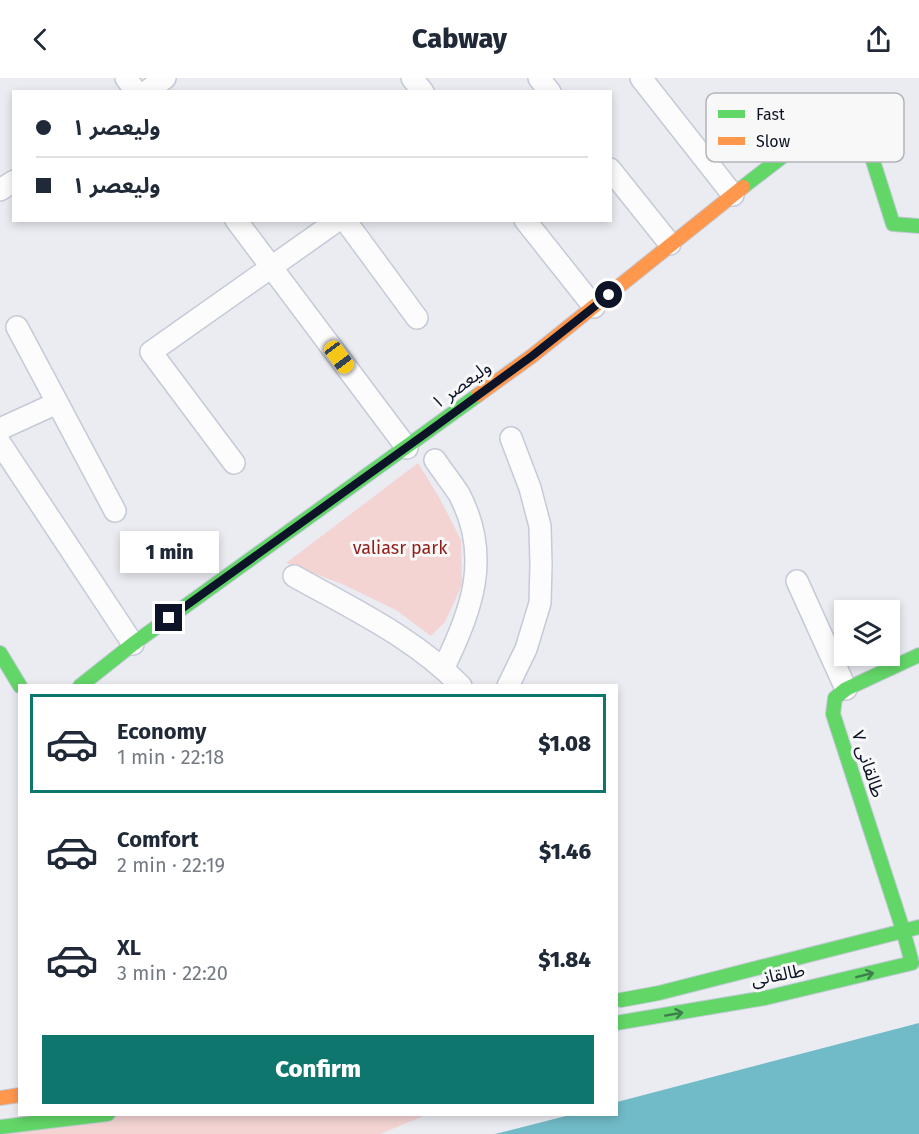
<!DOCTYPE html>
<meta charset="utf-8">
<style>
body{margin:0;font-family:"Fira Sans","Noto Sans Arabic",sans-serif;background:#f2f2f3;color:#1f2937;height:100vh;display:flex;flex-direction:column;font-size:22px;white-space:nowrap}
*{box-sizing:border-box;margin:0}
p{font-size:20px;color:#747a83}
.icon{flex:none;width:33px;height:33px;fill:none;stroke:currentColor;stroke-width:2;stroke-linecap:round;stroke-linejoin:round}
.map{position:relative;flex:1;overflow:hidden}
.panel{position:absolute;left:18px;top:606px;width:600px;height:432px;display:flex;flex-direction:column;background:#fff;border-radius:0px;box-shadow:0 3px 9px #0003}
.panel>*{flex:none}
.banner{position:absolute;left:12px;top:12px;width:600px;height:132px;border-radius:0px;box-shadow:0 3px 9px #0003;display:grid;align-content:center;height:132px;padding:0 24px;background:#fff}
.fabs{position:absolute;left:834px;top:522px;display:grid;gap:12px}
.fabs a{display:grid;place-items:center;width:66px;height:66px;border-radius:0px;background:#fff;box-shadow:0 3px 9px #0003;font-size:30px}
.end{position:absolute;width:27px;height:27px;margin:-14px;border:8px solid #0d1427;background:#fff;box-shadow:0 0 0 3px #fff}
.from{border-radius:50%}
.bubble{position:absolute;height:42px;border-radius:0px;background:#fff;box-shadow:0 3px 9px #0003;font-size:20px;font-weight:800;line-height:42px;text-align:center}
.car{position:absolute;width:18px;height:36px;margin:-18px -9px;border-radius:8px;box-shadow:0 0 4px 2px #0007;background:linear-gradient(#f5c518 24%,#345 0 40%,#f5c518 0 76%,#345 0 86%,#f5c518 0)}
.banner b{display:flex;align-items:center;gap:21px;height:57px;font-size:22px}
.banner b+b{border-top:2px solid #e0e1e3}
.banner i{width:15px;height:15px;background:#1f2937}
ul{padding:10px 0 0;list-style:none}
li{display:flex;align-items:center;gap:18px;height:99px;margin:0 12px 9px;padding:0 12px;border:3px solid transparent;border-radius:0px}
li div{flex:1}
li b{display:block;font-size:22px}
li em{font-style:normal;font-weight:800}
li.current{border-color:#0f766e}
li>.icon{width:54px;height:54px;stroke-width:1.5}
.action{display:flex;gap:12px;margin-top:auto;padding:12px 24px}
.action a{flex:1;height:69px;border-radius:0px;background:#0f766e;color:#fff;font-size:24px;font-weight:800;line-height:69px;text-align:center}
header{display:flex;justify-content:space-between;align-items:center;height:78px;padding:0 24px;background:#fff;font-size:27px;font-weight:800}
.map>svg:first-child{display:block}
.green{fill:#f3d4d3}
.water{fill:#70bbc7}
.lines{fill:none;stroke-linecap:round;stroke-linejoin:round}
.street-casing{stroke:#c5cad8;stroke-width:24}
.fast-casing{stroke:#c5cad8;stroke-width:16}
.slow-casing{stroke:#c5cad8;stroke-width:16}
.street{stroke:#fcfcfd;stroke-width:21}
.fast{stroke:#63d668;stroke-width:14}
.slow{stroke:#ff974d;stroke-width:14}
.oneway{stroke:#3c7f4b}
.route{stroke:#0d1427;stroke-width:8}
.labels{text-anchor:middle;stroke-width:6;stroke-linejoin:round;paint-order:stroke}
.street-label{font-size:18px;fill:#0d1427;stroke:#f8f8f8}
.park-label{font-size:18px;fill:#901d1a;stroke:#f8f8f8}
.key{fill:#f8f8f8;stroke:#b2b4b9;stroke-width:1.5}
.key-label{font-size:16px;fill:#0d1427}
</style>
<header><svg class="icon" aria-label="back" viewBox="0 0 24 24"><path d="M15 5l-7 7 7 7"/></svg>Cabway<svg class="icon" aria-label="share" viewBox="0 0 24 24"><path d="M12 15V3M7 8l5-5 5 5M5 13v7h14v-7"/></svg></header>
<div class="map">
<svg width="919" height="1056" viewBox="0 0 919 1056">
<rect width="100%" height="100%" fill="#eaecf2"/>
<!-- green -->
<path class="green" d="M418 385 440 421 461 462 462 507 445 544 431 558 396 532 342 506 286 485Z
M45 1036 426 1037 380 1056H0Z"/>
<!-- water -->
<path class="water" d="M919 945V1056H495L570 1037 616 1036 617 1024Z"/>
<g class="lines">
<!-- street casing -->
<g class="street-casing">
<path id="street" d="M126 0 136 14
M412 0 423 14
M539 0 550 14
M641 0 733 117
M146 14 165 0
M610 91 670 166
M0 112 14 103
M236 142 407 370
M345 142 417 240
M525 142 594 229
M17 249 115 433
M0 351 57 325
M0 365 133 566
M435 382C443 394 452 405 459 416 492 478 472 533 443 591
M234 385 151 274 338 142
M294 498C351 530 415 560 461 608
M797 503 846 611
M508 608 526 571 540 525 541 487 540 448 530 410 511 360"/>
</g>
<!-- fast casing -->
<g class="fast-casing">
<path id="fast" d="M743 109 854 23 893 146 919 148
M0 575 20 608
M80 608 133 566 478 317
M903 852 833 636 835 620 846 611 919 577
M621 922 659 915 919 849
M616 945 765 920 912 885 903 852
M0 1049 108 1036"/>
</g>
<!-- slow casing -->
<g class="slow-casing">
<path id="slow" d="M478 317 532 278 743 109
M0 1020 20 1017"/>
</g>
<!-- street -->
<use href="#street" class="street"/>
<!-- fast -->
<use href="#fast" class="fast"/>
<!-- slow -->
<use href="#slow" class="slow"/>
</g>
<!-- one-way arrows -->
<defs><path id="oneway-shaft" d="M-6 0H5M1.5-3L5.5 0L1.5 3" fill="none" stroke-width="1.6" stroke-linecap="round" stroke-linejoin="round" transform="scale(1.5)"/></defs>
<g class="oneway">
<use href="#oneway-shaft" transform="translate(865 897) rotate(-14)"/>
<use href="#oneway-shaft" transform="translate(674 936) rotate(-10)"/>
</g>
<g class="lines">
<!-- route -->
<path class="route" d="M169 540 425 356 532 278 609 217"/>
</g>
<g class="labels">
<!-- street labels -->
<g class="street-label">
<text transform="translate(461 307) rotate(-36)" y="6">ولیعصر ۱</text>
<text transform="translate(868 686) rotate(72)" y="6">طالقانی ۷</text>
<text transform="translate(778 897) rotate(-11)" y="6">طالقانی</text>
</g>
<!-- park labels -->
<g class="park-label">
<text x="400" y="476">valiasr park</text>
</g>
</g>
<!-- legend -->
<rect x="706" y="15" width="198" height="69" rx="9" class="key"/>
<rect x="718" y="32" width="27" height="8" fill="#63d668"/>
<rect x="718" y="59" width="27" height="8" fill="#ff974d"/>
<g class="key-label">
<text x="756" y="42">Fast</text>
<text x="756" y="69">Slow</text>
</g>
</svg>
<div class="fabs">
<a><svg class="icon" aria-label="layers" viewBox="0 0 24 24"><path d="M12 4l9 5-9 5-9-5zM3 14l9 5 9-5"/></svg></a>
</div>
<i class="end from" style="left:609px;top:217px"></i>
<i class="end" style="left:169px;top:540px"></i>
<div class="bubble" style="left:120px;top:453px;width:99px">1 min</div>
<i class="car" style="left:339px;top:279px;rotate:143deg"></i>
<div class="banner">
<b><i class="from"></i>ولیعصر ۱</b>
<b><i></i>ولیعصر ۱</b>
</div>
<section class="panel">
<ul>
<li class="current"><svg class="icon" aria-label="car" viewBox="0 0 24 24"><path d="M5 17H2v-5l4-1 3-4h7l3 4 3 1v5h-3M9 17h6M6 11h13"/><circle cx="7" cy="17" r="2"/><circle cx="17" cy="17" r="2"/></svg><div><b>Economy</b><p>1 min · 22:18</p></div><em>$1.08</em></li>
<li><svg class="icon" aria-label="car" viewBox="0 0 24 24"><path d="M5 17H2v-5l4-1 3-4h7l3 4 3 1v5h-3M9 17h6M6 11h13"/><circle cx="7" cy="17" r="2"/><circle cx="17" cy="17" r="2"/></svg><div><b>Comfort</b><p>2 min · 22:19</p></div><em>$1.46</em></li>
<li><svg class="icon" aria-label="car" viewBox="0 0 24 24"><path d="M5 17H2v-5l4-1 3-4h7l3 4 3 1v5h-3M9 17h6M6 11h13"/><circle cx="7" cy="17" r="2"/><circle cx="17" cy="17" r="2"/></svg><div><b>XL</b><p>3 min · 22:20</p></div><em>$1.84</em></li>
</ul>
<div class="action"><a>Confirm</a></div>
</section>
</div>
